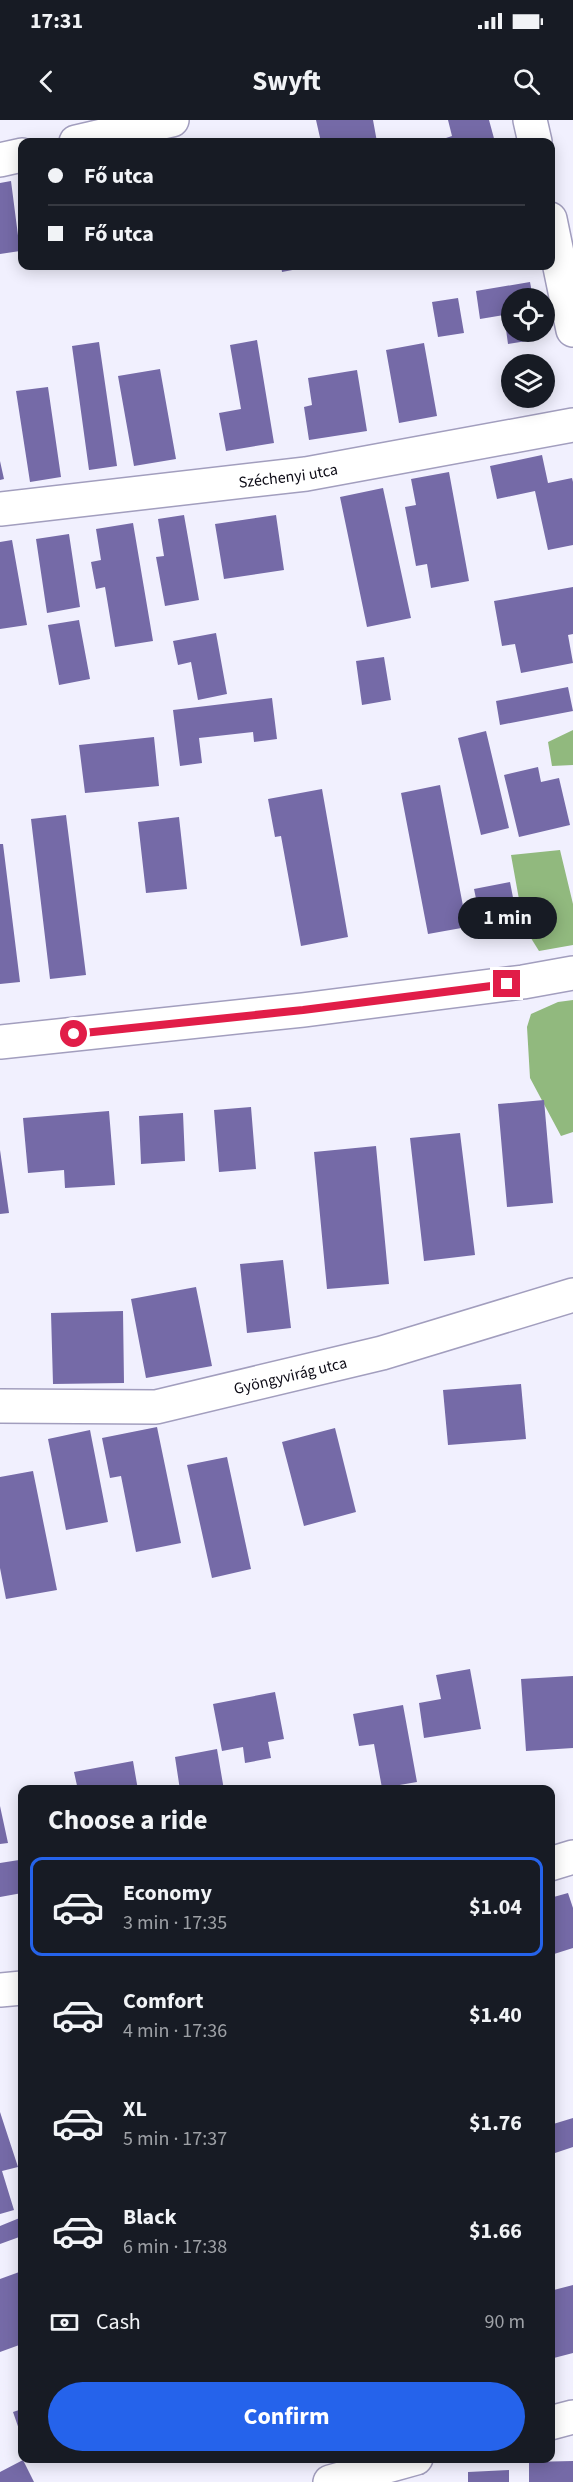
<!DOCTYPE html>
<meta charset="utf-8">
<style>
body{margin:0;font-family:"Source Sans 3",sans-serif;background:#242831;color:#f1f3f6;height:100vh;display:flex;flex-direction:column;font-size:22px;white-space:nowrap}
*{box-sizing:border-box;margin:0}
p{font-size:20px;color:#9ea1a6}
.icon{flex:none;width:33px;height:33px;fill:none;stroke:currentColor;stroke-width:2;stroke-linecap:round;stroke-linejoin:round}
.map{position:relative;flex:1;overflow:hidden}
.side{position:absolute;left:18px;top:1665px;width:537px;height:678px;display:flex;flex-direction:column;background:#171b24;border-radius:12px;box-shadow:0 3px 15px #0003}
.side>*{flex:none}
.banner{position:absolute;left:18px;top:18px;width:537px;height:132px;border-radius:12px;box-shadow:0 3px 15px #0003;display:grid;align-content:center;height:132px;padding:0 30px;background:#171b24}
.controls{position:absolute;left:501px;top:168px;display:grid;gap:12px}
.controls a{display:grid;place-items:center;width:54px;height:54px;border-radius:50%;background:#171b24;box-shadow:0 3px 15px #0003;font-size:30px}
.end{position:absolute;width:27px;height:27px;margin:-14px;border:8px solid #e11d48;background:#fff;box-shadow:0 0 0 3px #fff}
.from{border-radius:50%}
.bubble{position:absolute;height:42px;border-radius:21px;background:#171b24;box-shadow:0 3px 15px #0003;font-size:20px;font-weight:700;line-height:42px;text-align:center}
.banner b{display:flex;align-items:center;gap:21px;height:57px;font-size:22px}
.banner b+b{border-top:2px solid #363941}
.banner i{width:15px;height:15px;background:#f1f3f6}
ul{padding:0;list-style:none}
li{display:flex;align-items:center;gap:18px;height:99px;margin:0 12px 9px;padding:0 18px;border:3px solid transparent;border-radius:12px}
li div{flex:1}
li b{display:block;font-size:22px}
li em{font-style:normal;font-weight:700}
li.current{border-color:#2563eb}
li>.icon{width:54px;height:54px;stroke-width:1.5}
h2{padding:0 30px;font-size:27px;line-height:72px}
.pay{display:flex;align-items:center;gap:15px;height:66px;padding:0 30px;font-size:22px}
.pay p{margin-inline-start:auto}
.primary-button{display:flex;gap:12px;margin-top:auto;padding:12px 30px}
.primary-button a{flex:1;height:69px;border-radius:36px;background:#2563eb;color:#fff;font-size:24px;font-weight:700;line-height:69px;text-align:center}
.status{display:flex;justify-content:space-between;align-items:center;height:42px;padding:0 30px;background:#171b24;direction:ltr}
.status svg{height:16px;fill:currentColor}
header{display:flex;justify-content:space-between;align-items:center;height:78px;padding:0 30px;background:#171b24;font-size:27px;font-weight:700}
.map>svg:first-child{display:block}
.forest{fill:#91b97e}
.building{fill:#756aa7}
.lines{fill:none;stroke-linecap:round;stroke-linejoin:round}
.minor-casing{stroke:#a29ebe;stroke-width:36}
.secondary-casing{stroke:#a29ebe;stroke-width:36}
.minor{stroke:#fff;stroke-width:33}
.secondary{stroke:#fff;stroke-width:33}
.route{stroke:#e11d48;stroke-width:8}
.labels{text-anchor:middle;stroke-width:5;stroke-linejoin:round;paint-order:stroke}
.street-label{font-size:16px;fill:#0d0b16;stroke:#fff}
</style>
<div class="status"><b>17:31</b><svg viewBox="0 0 49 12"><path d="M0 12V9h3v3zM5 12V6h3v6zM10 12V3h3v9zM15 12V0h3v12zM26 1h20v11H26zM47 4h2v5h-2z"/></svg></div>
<header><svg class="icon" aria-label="back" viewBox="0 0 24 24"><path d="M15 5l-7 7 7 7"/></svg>Swyft<svg class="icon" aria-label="search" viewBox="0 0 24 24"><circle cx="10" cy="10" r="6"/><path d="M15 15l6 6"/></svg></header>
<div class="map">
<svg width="573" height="2362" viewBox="0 0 573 2362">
<rect width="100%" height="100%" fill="#f1f0fe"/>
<!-- forest -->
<path class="forest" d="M573 610V645L552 646 548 622Z
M560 730 573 784V825L539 831 524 807 511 735Z
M573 880V1012L561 1016 530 958 527 907 531 894 558 882Z"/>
<!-- building -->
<path class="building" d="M316 0H373L377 22H321Z
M448 0H489L495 22H447L446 18 452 16Z
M11 61 20 131 0 134V63Z
M281 146H308V147L282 152Z
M530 162 533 178H512V212H538L539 219 508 224 504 195 480 199 476 171Z
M458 178 464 213 438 217 432 182Z
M257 220 274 323 226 331 219 293 241 289 230 225Z
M99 222 117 346 89 350 72 226Z
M424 223 437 296 399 303 386 230Z
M160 249 176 339 134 346 118 256Z
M357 250 367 311 309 320 304 287 312 285 308 258Z
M48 267 61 357 30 362 16 271Z
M542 335 548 363 572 358 573 362V425L548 430 535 371 497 379 490 346Z
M0 341 4 359 0 360Z
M449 352 469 461 431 468 427 444 416 446 405 387 416 385 411 359Z
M383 368 411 498 367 507 340 377Z
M184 395 199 480 165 486 156 437 164 436 158 399Z
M276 395 284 450 224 459 215 404Z
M133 403 153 521 115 527 105 467 96 469 91 442 101 440 96 409Z
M69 414 80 487 47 493 36 419Z
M12 420 27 505 0 509V422Z
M573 467V514L568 515 573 543 521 553 515 524 502 526 494 481Z
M79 500 90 559 59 565 48 505Z
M216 513 227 574 198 580 191 542 178 545 173 521Z
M384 537 391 580 362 585 356 541Z
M568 567 573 591 500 605 496 581Z
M272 578 277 619 254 622 253 612 199 618 202 643 180 646 173 590Z
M486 611 509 708 481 715 458 618Z
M154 617 159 666 85 673 79 625Z
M538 647 541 662 559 658 570 705 519 717 504 655Z
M440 665 467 807 428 814 401 673Z
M322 669 348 817 301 826 281 716 275 717 268 679Z
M66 695 86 855 50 859 31 699Z
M179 697 187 769 146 773 138 702Z
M0 724H3L20 862 0 864Z
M510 762 516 793 494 797 500 801 501 809 498 815 492 819 484 817 479 811V804L483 798H480L474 769Z
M544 980 553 1083 507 1087 498 984Z
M251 987 256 1049 219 1052 214 990Z
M109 991 115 1065 65 1068 64 1050 28 1053 23 998Z
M183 993 185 1041 141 1044 139 996Z
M460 1013 475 1135 424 1141 410 1018Z
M376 1026 389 1164 327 1169 314 1032Z
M0 1030 9 1093 0 1094Z
M283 1140 291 1208 247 1213 240 1144Z
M196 1167 212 1246 146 1258 131 1179Z
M123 1191 124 1263 53 1264 51 1193Z
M521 1264 526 1319 448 1325 443 1270Z
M157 1307 181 1423 136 1432 121 1356 110 1358 102 1318Z
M335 1308 356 1392 304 1406 282 1322Z
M90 1310 108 1402 66 1410 48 1319Z
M227 1337 251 1449 212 1458 187 1345Z
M33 1351 57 1470 6 1479 0 1448V1357Z
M470 1549 481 1609 424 1618 419 1583 441 1579 436 1555Z
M573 1556V1628L526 1631 521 1559Z
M275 1572 284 1619 268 1622 271 1638 245 1643 243 1627 222 1631 213 1584Z
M403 1585 417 1662 382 1668 374 1624 359 1626 353 1594Z
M217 1629 224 1670H180L175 1637Z
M133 1641 138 1670H78L74 1652Z
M0 1686 8 1723 0 1724Z
M19 1740 22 1773 0 1777V1743Z
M568 1773 573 1788V1828L554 1834 550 1821V1778Z
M0 1992 18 2047 2 2051 14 2090 0 2094Z
M573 1998V2027L552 2034 550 2005Z
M22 2097V2116L0 2124V2106Z
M22 2151V2224L0 2232V2159Z
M573 2165V2233L550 2239V2171Z
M22 2289V2318L13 2292Z
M23 2340 34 2362H0V2352Z
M573 2341V2362H529V2342Z
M509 2350V2362H468V2352Z"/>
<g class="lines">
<!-- minor casing -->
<g class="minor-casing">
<g id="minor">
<path d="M530 0 535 22"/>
<path d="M76 22 172 0"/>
<path d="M0 40 22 35"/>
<path d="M550 99 573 210"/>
<path id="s1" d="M0 389 306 354 573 305"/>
<path id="s2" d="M0 1286 156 1287 382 1233 573 1175"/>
<path d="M550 1744 573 1737"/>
<path d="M0 1870 22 1868"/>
<path d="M550 2303 573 2297"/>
<path d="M330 2362 416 2338"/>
</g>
</g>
<!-- secondary casing -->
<g class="secondary-casing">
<path id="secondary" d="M0 922 303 890 523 862 573 853"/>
</g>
<!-- minor -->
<use href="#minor" class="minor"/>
<!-- secondary -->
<use href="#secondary" class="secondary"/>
</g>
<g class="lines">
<!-- route -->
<path class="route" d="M74 914 303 890 507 864"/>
</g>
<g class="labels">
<!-- street labels -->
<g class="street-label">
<text dy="6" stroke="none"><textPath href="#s1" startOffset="290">Széchenyi utca</textPath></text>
<text dy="6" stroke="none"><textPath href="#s2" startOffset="294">Gyöngyvirág utca</textPath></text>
</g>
</g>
</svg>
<div class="controls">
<a><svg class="icon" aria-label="locate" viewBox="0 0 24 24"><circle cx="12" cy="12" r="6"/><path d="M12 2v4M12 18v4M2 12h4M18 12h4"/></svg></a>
<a><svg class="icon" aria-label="layers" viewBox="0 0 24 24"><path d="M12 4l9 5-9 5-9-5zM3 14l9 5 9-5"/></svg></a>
</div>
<i class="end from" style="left:74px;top:914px"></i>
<i class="end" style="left:507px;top:864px"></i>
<div class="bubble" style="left:458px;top:777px;width:99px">1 min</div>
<div class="banner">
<b><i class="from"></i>Fő utca</b>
<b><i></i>Fő utca</b>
</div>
<section class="side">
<h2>Choose a ride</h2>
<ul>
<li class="current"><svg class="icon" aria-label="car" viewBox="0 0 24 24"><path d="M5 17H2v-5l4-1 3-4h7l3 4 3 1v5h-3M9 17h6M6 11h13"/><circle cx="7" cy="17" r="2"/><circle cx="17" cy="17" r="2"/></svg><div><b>Economy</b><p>3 min · 17:35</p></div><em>$1.04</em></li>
<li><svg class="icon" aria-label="car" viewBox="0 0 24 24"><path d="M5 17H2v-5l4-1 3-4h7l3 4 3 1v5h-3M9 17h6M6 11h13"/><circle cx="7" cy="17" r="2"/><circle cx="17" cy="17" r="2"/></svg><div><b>Comfort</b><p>4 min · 17:36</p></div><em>$1.40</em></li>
<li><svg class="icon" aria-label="car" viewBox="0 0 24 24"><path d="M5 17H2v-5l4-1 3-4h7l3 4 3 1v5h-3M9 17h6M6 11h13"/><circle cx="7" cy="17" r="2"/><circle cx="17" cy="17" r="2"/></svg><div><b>XL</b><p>5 min · 17:37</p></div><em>$1.76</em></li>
<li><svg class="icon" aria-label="car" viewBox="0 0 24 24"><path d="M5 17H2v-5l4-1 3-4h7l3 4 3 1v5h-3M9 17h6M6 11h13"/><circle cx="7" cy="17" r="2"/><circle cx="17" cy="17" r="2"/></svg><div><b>Black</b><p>6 min · 17:38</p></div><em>$1.66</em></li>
</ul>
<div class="pay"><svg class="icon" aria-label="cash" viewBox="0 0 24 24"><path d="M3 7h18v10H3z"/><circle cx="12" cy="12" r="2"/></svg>Cash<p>90 m</p></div>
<div class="primary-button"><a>Confirm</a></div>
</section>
</div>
